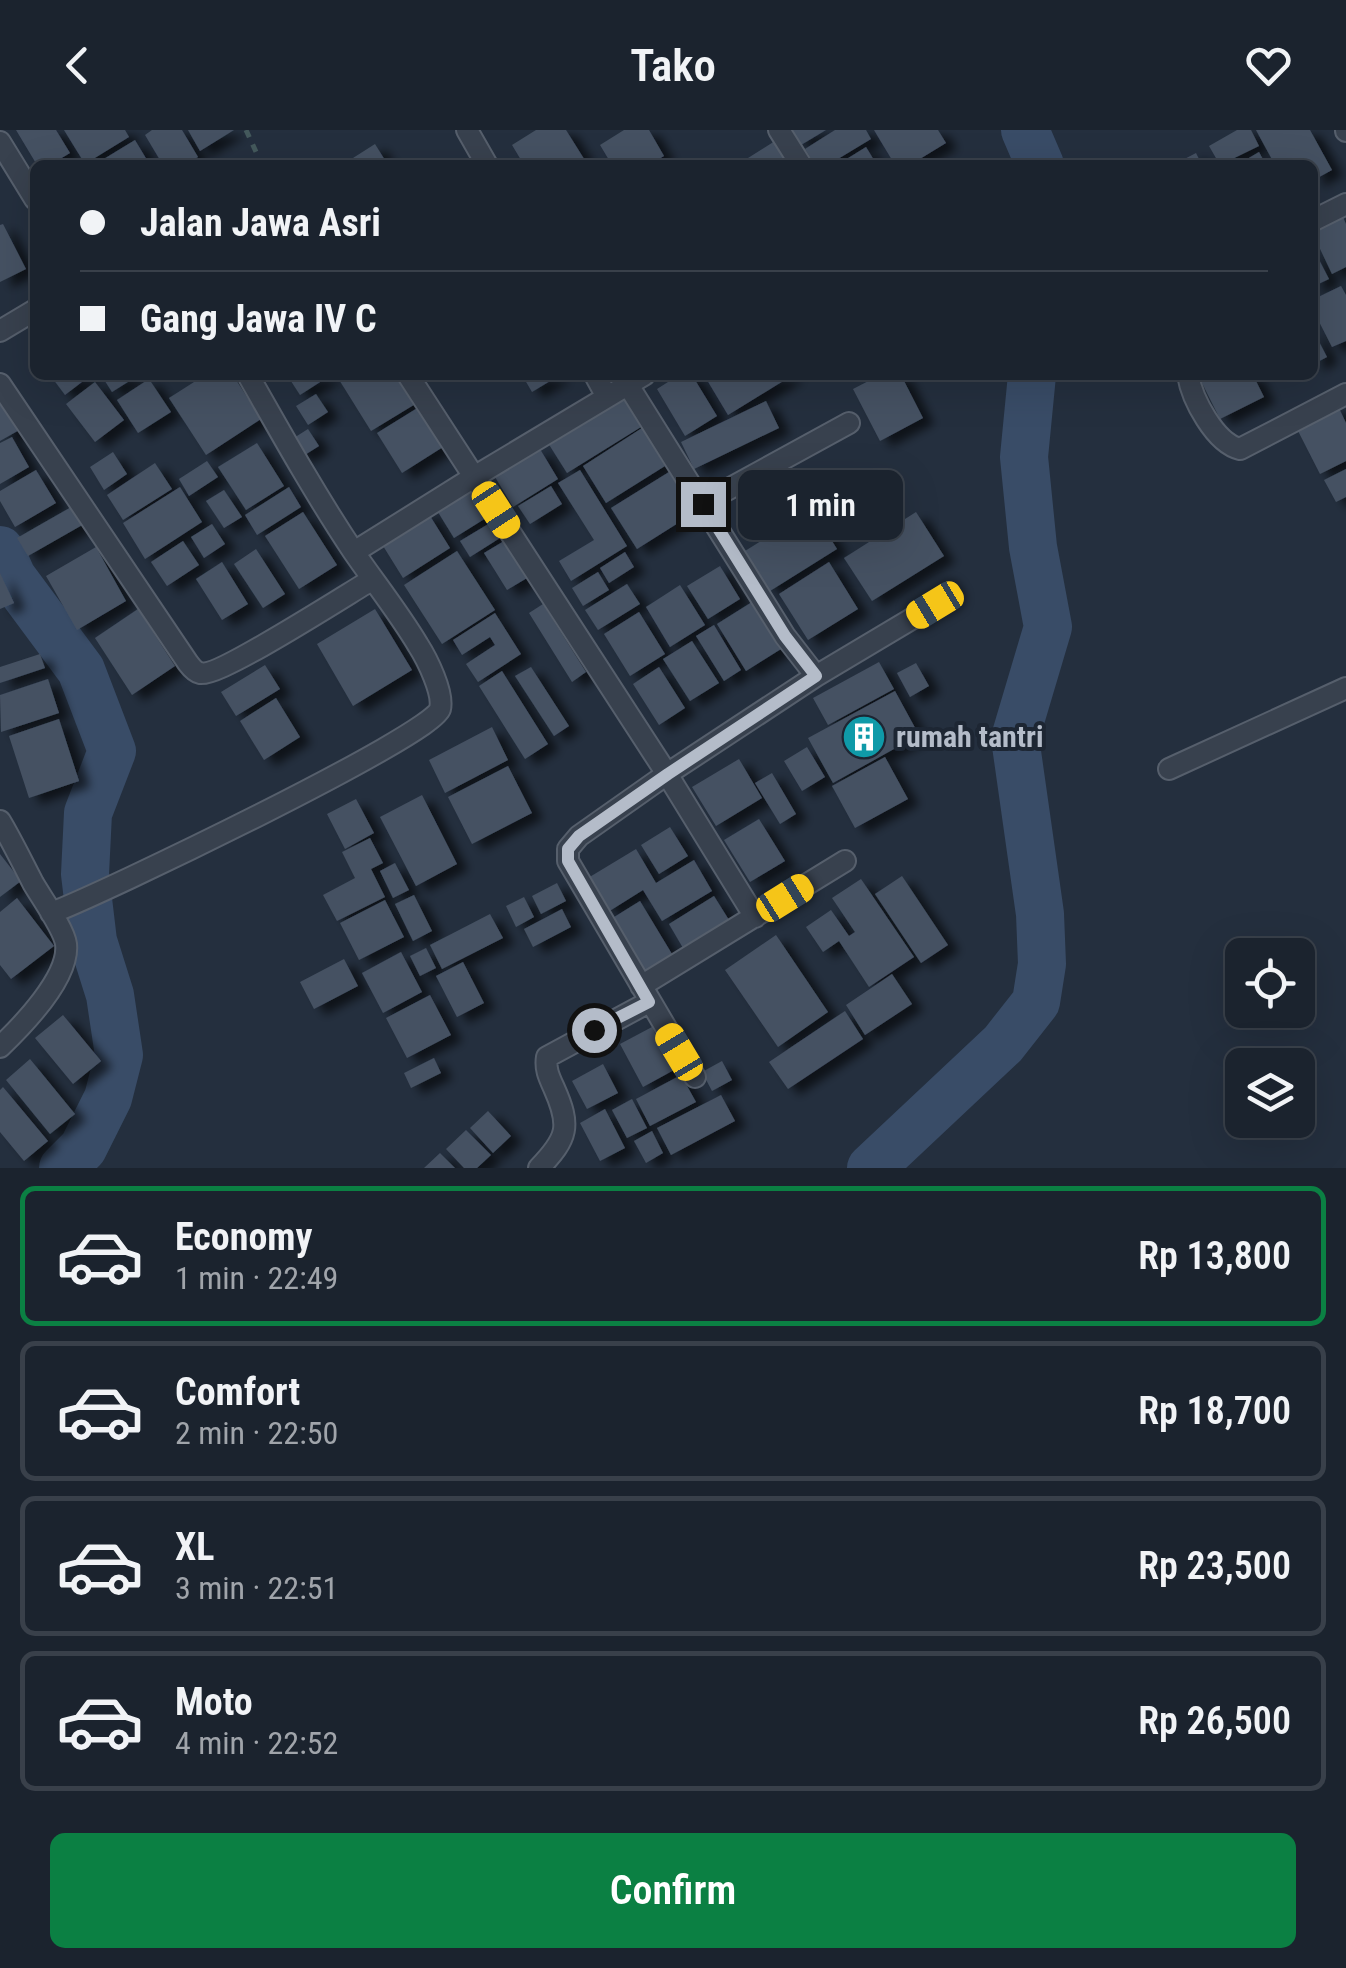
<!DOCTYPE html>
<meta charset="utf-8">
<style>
body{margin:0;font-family:"Roboto Condensed",sans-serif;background:#242b36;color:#f1f3f6;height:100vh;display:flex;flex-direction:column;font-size:38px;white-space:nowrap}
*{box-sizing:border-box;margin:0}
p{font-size:32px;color:#a0a4aa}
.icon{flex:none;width:55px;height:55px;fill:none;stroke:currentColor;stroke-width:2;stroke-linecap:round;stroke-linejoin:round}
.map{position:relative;height:1038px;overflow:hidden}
.sheet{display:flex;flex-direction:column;background:#1b232e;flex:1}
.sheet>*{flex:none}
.hud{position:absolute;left:30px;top:30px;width:1288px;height:220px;border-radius:15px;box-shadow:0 10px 40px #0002,0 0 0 2px #39404a;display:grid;align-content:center;height:220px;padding:0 50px;background:#1b232e}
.fabs{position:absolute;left:1225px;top:808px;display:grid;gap:20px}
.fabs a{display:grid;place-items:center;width:90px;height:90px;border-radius:15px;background:#1b232e;box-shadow:0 10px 40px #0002,0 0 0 2px #39404a;font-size:50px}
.end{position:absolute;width:45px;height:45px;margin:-22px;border:12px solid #b4bcc9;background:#111;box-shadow:0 0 0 5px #111}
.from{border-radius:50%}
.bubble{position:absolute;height:70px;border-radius:15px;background:#1b232e;box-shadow:0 10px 40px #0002,0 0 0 2px #39404a;font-size:32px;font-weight:600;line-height:70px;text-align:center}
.car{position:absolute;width:30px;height:60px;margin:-30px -15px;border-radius:12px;box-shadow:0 0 8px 2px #0007;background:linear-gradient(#f5c518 24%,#345 0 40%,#f5c518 0 76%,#345 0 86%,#f5c518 0)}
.hud b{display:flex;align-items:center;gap:35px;height:95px;font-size:38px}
.hud b+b{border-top:2px solid #39404a}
.hud i{width:25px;height:25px;background:#f1f3f6}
ul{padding:18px 0 0;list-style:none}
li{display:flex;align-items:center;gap:30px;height:140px;margin:0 20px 15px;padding:0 30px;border:5px solid #39404a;border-radius:15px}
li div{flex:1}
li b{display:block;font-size:38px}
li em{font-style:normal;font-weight:600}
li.current{border-color:#0b8043}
li>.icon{width:90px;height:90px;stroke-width:1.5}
.button{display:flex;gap:20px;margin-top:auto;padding:20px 50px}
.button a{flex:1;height:115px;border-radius:15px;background:#0b8043;color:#fff;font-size:40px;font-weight:600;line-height:115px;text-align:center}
header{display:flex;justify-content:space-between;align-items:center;height:130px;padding:0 50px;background:#1b232e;font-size:45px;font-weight:600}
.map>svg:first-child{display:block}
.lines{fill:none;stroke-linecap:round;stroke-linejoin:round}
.river{stroke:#394c67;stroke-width:48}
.building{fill:#455162;filter:url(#shadow)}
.street-casing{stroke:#565f6c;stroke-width:24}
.path{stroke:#44595c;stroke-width:5;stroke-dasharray:8 8;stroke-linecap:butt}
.street{stroke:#38414e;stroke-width:20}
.route{stroke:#b4bcc9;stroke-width:12}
.labels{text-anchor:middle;stroke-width:8;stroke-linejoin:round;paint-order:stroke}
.poi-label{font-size:30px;font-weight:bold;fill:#b4bcc9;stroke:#1d2633;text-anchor:start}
</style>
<header><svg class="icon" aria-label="back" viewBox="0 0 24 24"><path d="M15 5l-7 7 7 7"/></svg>Tako<svg class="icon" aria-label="heart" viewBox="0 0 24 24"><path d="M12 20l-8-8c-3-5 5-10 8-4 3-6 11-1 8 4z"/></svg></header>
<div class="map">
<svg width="1346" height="1038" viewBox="0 0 1346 1038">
<defs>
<filter id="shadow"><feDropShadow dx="11" dy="6" stdDeviation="5" flood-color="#0009"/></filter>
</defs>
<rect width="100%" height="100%" fill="#242f3e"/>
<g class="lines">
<!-- river -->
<path class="river" d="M1025 0 1040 35
M0 420 12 447 81 540 112 621 88 683 85 744 93 811 110 865 119 925 108 968 83 1018 63 1038
M871 1038 1003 914 1036 872 1042 834 1040 784 1015 608 1048 497 1033 417 1024 327 1032 245"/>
</g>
<!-- building -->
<path class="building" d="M16 0H56L70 23 50 35H37Z
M64 0H125L129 7 85 34Z
M152 0H182L198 27 185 35H163L145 5Z
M188 0H234L200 21Z
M536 0H566L586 32 581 35H524L512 15Z
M624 0H649L664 26 649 35H612L600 15Z
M791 0H826L801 15Z
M835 0H866L871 9 828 35H815L805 19Z
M874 0H938L946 13 910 35H895Z
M1237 0H1251L1259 16 1220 35 1209 16Z
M1256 0H1310L1332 40 1312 51V35H1275Z
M135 10 150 35H94Z
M775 11 790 35H737Z
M375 14 388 35H342Z
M866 17 877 35H837Z
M1259 22 1266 35H1237Z
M1196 23 1202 35H1173Z
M1343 87 1346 94V137L1332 144 1312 102Z
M3 94 26 139 0 152V95Z
M1312 116 1329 149 1312 157Z
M1341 156 1346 165V211L1332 217 1312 178V170Z
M1312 198 1327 227 1312 235Z
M50 245H91L65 265Z
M101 245H139L112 262Z
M205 245H233L261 289 206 325 169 268Z
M287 245H331L300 265Z
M342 245H400L417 273 371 301 338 248Z
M522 245H560L532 262Z
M679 245H692L717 286 685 306 657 259Z
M704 245H793L728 285Z
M880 245H901L923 288 880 311 853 259Z
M1212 245H1253L1264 267 1220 289 1201 251Z
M149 249 171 282 138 303 117 270Z
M95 252 124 290 95 312 66 274Z
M0 262 21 299 0 311Z
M316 264 328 282 308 295 296 276Z
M622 266 641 297 567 343 548 313Z
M766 271 779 298 694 339 681 312Z
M1338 276 1346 293V331L1320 344 1296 297Z
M419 277 443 317 402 343 377 303Z
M642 298 665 336 606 373 583 336Z
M308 299 319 316 300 328 289 311Z
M12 307 29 337 0 354V313Z
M257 313 284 356 246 380 218 337Z
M540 319 558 349 513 377 495 347Z
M113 322 127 344 104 360 90 337Z
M207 331 218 347 189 366 179 349Z
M155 333 172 359 123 390 107 365Z
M1346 339V367L1336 372 1324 350Z
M36 340 56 373 15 397 0 371V361Z
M580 340 627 416 571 451 559 431 594 410 558 353Z
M669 342 694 383 637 419 611 378Z
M465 354 486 388 454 408 433 374Z
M551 356 562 374 530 394 518 376Z
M180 357 202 392 145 429 123 393Z
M289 357 301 377 257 405 245 385Z
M224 360 242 387 224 398 206 371Z
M73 376 84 394 28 426 17 408Z
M812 379 837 419 770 461 745 421Z
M427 381 450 418 403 448 380 411Z
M303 382 337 435 299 459 265 406Z
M916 382 944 426 872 471 844 428Z
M490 393 500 408 470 427 460 411Z
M212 394 225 414 204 428 191 407Z
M183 411 199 435 167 456 151 432Z
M504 411 527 448 507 460 484 423Z
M96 417 126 471 77 500 46 446Z
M256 419 285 464 263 478 234 434Z
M457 421 495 480 442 514 404 455Z
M625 422 634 437 609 453 600 438Z
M222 432 248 474 222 490 196 449Z
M829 432 858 479 808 510 779 464Z
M720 436 740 469 708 489 687 456Z
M598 442 609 460 583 476 572 458Z
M0 443 14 473 0 479Z
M627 454 640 474 598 500 585 480Z
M680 455 705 495 670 517 646 477Z
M752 472 781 519 746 541 717 494Z
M543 474 586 542 572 552 529 483Z
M138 479 175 536 132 565 95 508Z
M375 479 412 540 353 576 317 514Z
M639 482 665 524 630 546 604 504Z
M495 483 521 524 478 552 466 534 495 515 490 507 462 525 453 510Z
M714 495 741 540 724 551 696 506Z
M692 511 719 553 690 571 663 529Z
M40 524 45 538 0 553V537Z
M879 532 894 559 828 595 813 568Z
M916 533 929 556 910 567 897 543Z
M265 535 280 559 236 586 221 562Z
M531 537 569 596 554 606 515 546Z
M659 537 685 578 659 595 633 554Z
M502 541 548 614 525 629 479 556Z
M48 549 59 583 1 602 0 565Z
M895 561 919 605 833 653 808 608Z
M276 568 300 607 264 630 240 591Z
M59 589 79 651 29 668 9 606Z
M492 597 508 630 445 663 429 630Z
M807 617 825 647 802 661 784 631Z
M885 627 908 669 855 698 832 656Z
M739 629 762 668 716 696 692 657Z
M508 636 532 683 472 714 448 667Z
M772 643 796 684 780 694 755 653Z
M422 665 457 734 416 756 380 687Z
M356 669 374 703 345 719 327 684Z
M759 689 785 731 750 752 724 710Z
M670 697 688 726 659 744 641 715Z
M370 708 383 733 371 739 385 767 337 791 323 765 355 748 342 722Z
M636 719 656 753 694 730 712 761 662 791 643 760 608 782 588 748Z
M0 724 21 751 0 767Z
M395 733 409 760 393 768 380 741Z
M902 746 948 815 921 833 875 764Z
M861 749 914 827 869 857 839 811 823 822 806 797 831 780 849 806 855 802 832 768Z
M557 753 566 771 541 784 532 766Z
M414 765 432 801 413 811 395 774Z
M714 766 729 790 683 818 669 794Z
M524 767 534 787 516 797 506 776Z
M17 768 54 816 11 849 0 835V782Z
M385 770 404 807 359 830 340 793Z
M640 771 672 824 643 842 611 789Z
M562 779 571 797 533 817 524 799Z
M490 784 503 808 442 839 430 815Z
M776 805 828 882 778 917 725 840Z
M426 818 436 838 420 846 410 826Z
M401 822 422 862 383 883 362 843Z
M344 829 358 856 314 879 300 852Z
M463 832 484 873 457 887 436 846Z
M892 844 912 874 865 905 846 875Z
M430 865 451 905 407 928 386 888Z
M845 881 863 909 788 959 769 932Z
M63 885 101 931 73 954 35 908Z
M652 897 674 940 643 957 620 914Z
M434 928 441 943 411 958 404 943Z
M30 929 75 984 50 1004 6 950Z
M722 931 732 950 712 961 702 942Z
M603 934 618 963 587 979 572 951Z
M681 945 696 972 650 996 636 969Z
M3 957 48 1011 24 1031 0 1002V960Z
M721 965 735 991 671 1025 657 998Z
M632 969 647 998 627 1008 612 980Z
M605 979 625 1018 600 1031 580 993Z
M488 981 511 1006 493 1023 470 998Z
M466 1000 491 1025 477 1038H464L446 1019Z
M652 1001 663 1023 646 1033 634 1011Z
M440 1023 455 1038H424Z"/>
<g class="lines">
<!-- street casing -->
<g class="street-casing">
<path id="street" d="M467 0 487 35
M779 0 801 35
M1346 0V1
M0 12 35 69
M1312 91 1346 74
M0 201 35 180
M408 245 667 644 755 787
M595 245 607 267
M1188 245C1192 269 1215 313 1240 319L1346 264
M0 254 188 533C191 537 195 542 200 543 218 548 349 463 373 449
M628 255 785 506 816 546 667 644 579 706 568 719V731L695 947
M703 373 849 293
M354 422 474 347 644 245
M816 546 935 475
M1169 639 1346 558
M0 691C12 711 22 732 33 753 41 767 64 799 66 814 70 847 22 896 0 917
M51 783C96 767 433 605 440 579 444 563 427 529 418 515 399 483 375 453 353 421 315 364 282 305 248 245
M641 856 845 731
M539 1038C568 1008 571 996 554 958 549 947 545 939 547 927L649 872"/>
</g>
<!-- path -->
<path class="path" d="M246 0 262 35"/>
<!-- street -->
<use href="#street" class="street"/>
</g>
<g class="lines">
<!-- route -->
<path class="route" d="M594 900 649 872 568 731V719L579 706 668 644 816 546 785 506 703 374"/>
</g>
<!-- icons -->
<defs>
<g id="building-disc" transform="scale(2.25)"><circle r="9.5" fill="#0f9aa8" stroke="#1d2633"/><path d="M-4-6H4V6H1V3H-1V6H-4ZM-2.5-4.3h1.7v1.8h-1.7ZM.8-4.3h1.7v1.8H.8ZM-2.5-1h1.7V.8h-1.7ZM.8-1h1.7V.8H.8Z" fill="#fff"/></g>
</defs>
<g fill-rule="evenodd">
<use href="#building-disc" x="864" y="607"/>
</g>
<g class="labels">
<!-- poi labels -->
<g class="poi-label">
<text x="896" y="617">rumah tantri</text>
</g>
</g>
</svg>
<div class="fabs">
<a><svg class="icon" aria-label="locate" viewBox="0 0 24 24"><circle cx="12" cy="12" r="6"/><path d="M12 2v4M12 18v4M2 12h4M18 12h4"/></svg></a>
<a><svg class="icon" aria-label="layers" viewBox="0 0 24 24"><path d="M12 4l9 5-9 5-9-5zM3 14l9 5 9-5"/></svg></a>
</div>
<i class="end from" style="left:594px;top:900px"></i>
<i class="end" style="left:703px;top:374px"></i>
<div class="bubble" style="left:738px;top:340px;width:165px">1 min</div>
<i class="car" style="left:496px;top:380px;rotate:147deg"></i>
<i class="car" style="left:935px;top:475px;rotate:239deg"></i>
<i class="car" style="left:785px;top:768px;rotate:58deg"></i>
<i class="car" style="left:679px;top:922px;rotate:329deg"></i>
<div class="hud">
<b><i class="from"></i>Jalan Jawa Asri</b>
<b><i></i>Gang Jawa IV C</b>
</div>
</div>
<section class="sheet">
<ul>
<li class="current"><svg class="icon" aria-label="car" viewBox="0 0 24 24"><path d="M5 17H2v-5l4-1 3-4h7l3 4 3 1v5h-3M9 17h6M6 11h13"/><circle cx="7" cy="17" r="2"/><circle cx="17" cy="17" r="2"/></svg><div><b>Economy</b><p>1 min · 22:49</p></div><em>Rp 13,800</em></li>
<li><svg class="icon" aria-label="car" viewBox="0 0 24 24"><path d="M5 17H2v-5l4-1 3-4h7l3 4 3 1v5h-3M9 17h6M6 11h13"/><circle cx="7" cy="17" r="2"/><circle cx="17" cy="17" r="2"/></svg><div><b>Comfort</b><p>2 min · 22:50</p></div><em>Rp 18,700</em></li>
<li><svg class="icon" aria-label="car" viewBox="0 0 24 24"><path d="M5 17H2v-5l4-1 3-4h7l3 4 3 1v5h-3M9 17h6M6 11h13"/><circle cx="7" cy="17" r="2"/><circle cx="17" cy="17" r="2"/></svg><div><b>XL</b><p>3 min · 22:51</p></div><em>Rp 23,500</em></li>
<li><svg class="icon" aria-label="car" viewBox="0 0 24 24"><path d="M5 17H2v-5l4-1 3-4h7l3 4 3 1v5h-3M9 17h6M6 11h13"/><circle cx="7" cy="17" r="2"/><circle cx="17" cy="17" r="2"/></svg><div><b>Moto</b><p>4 min · 22:52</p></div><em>Rp 26,500</em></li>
</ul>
<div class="button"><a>Confirm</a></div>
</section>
